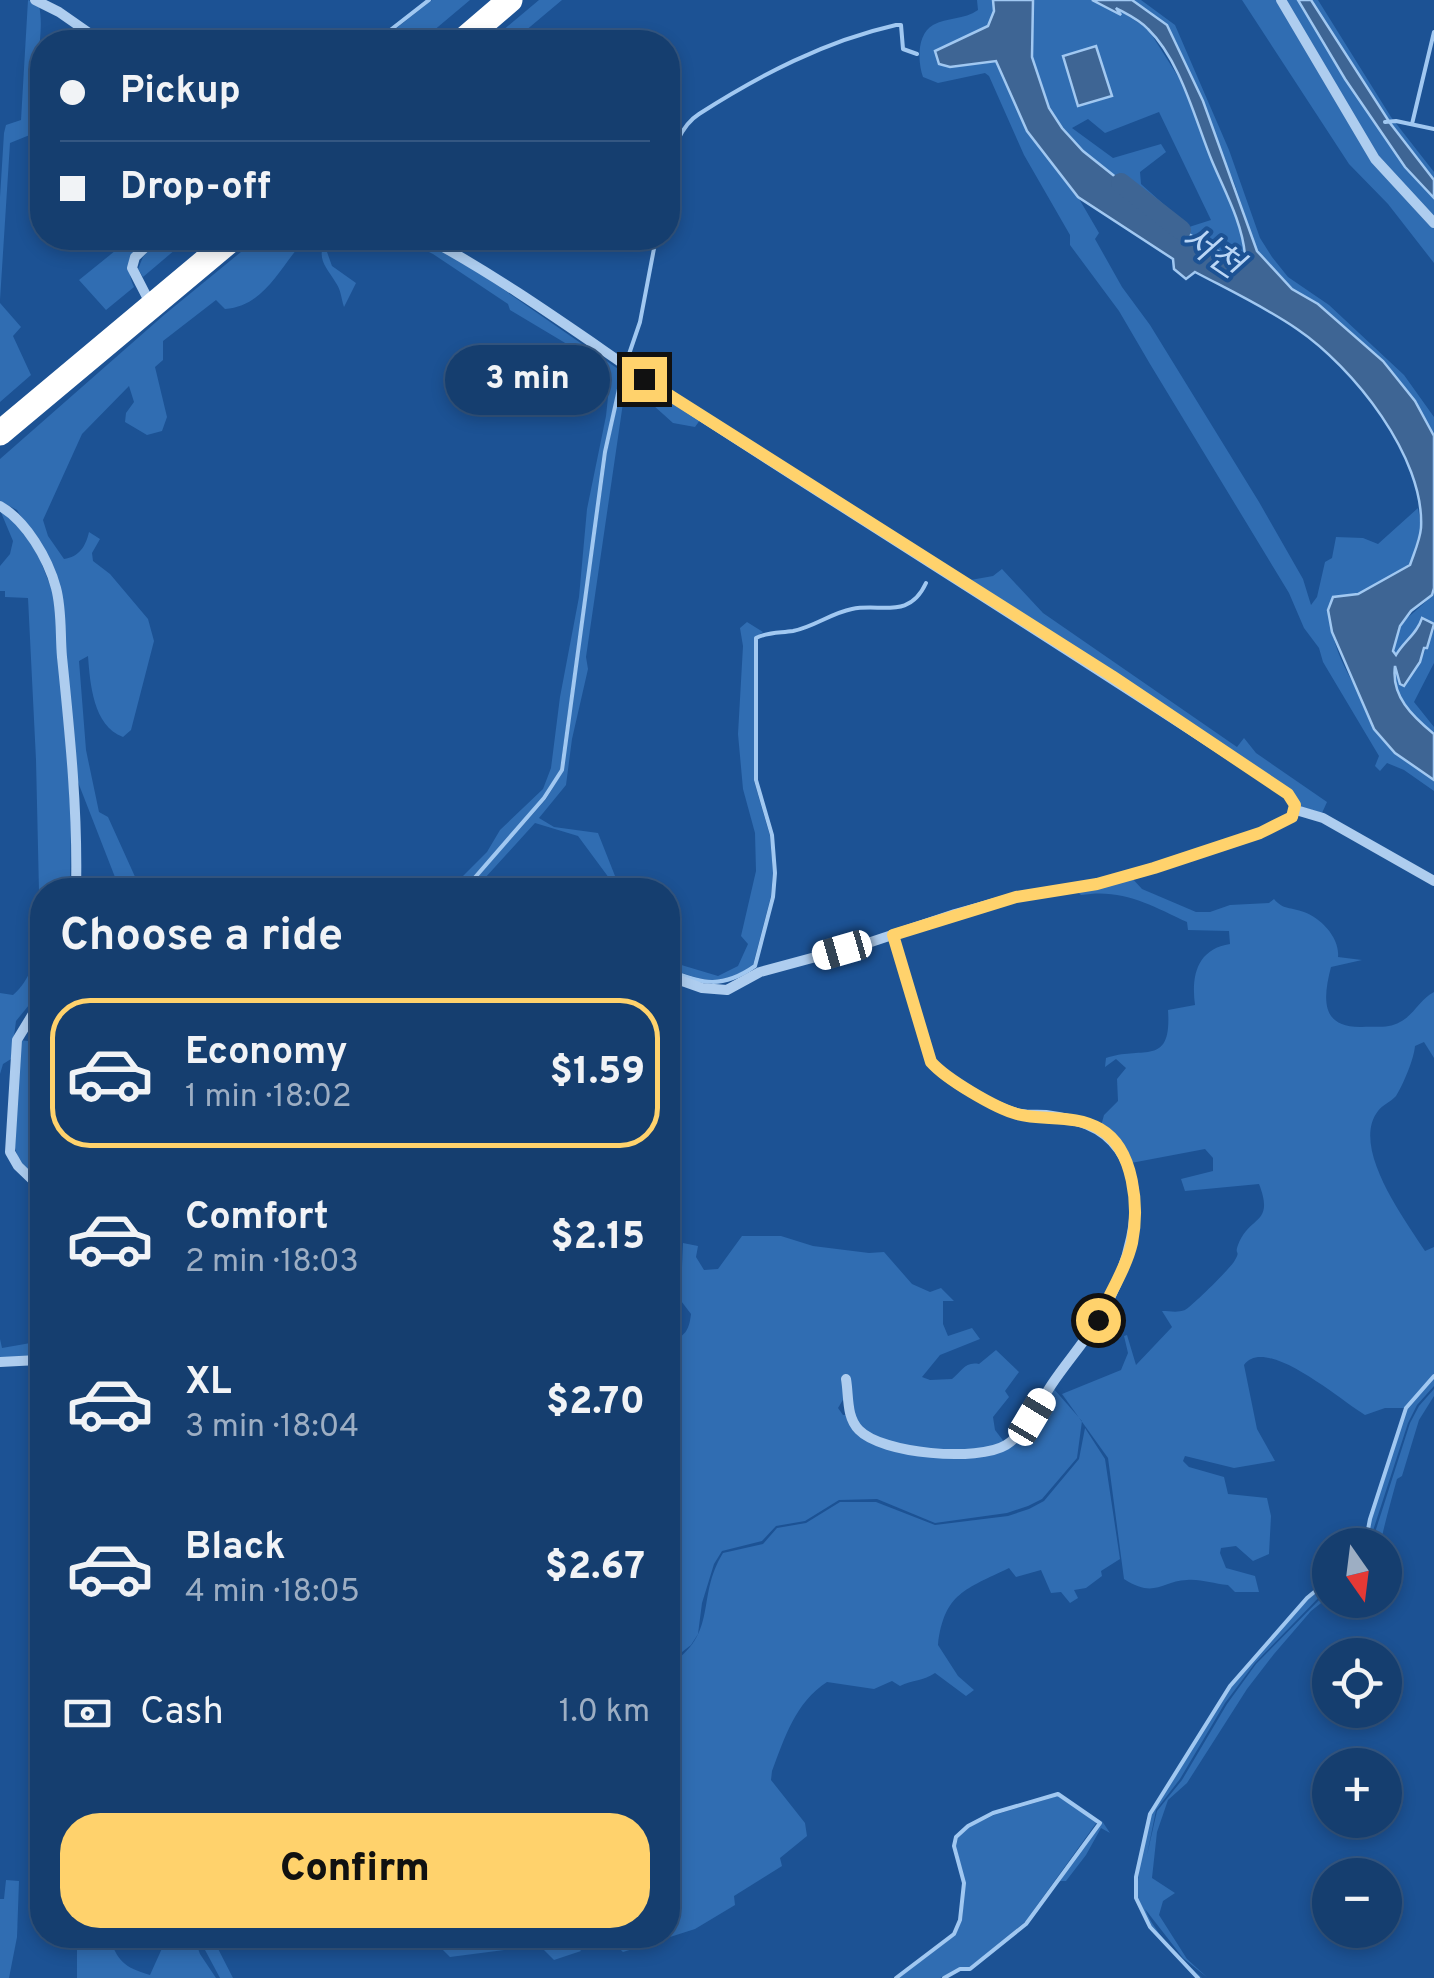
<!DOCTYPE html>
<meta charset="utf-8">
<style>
body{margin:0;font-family:Overpass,"Noto Sans KR",sans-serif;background:#224977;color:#f1f3f6;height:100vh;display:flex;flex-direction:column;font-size:38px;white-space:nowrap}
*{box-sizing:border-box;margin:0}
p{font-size:32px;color:#9daec3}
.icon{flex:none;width:55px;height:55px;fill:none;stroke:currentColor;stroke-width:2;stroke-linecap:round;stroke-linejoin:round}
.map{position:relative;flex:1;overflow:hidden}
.sheet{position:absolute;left:30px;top:878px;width:650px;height:1070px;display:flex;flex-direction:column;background:#153e6f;border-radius:40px;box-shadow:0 5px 15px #0003,0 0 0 2px #345782}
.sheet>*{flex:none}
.guide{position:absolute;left:30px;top:30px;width:650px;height:220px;border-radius:40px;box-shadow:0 5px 15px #0003,0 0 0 2px #345782;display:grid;align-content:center;height:220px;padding:0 30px;background:#153e6f}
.needle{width:65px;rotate:166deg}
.tools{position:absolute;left:1312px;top:1528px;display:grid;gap:20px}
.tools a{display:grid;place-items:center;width:90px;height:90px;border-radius:50%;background:#153e6f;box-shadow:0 5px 15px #0003,0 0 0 2px #345782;font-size:50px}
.end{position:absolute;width:45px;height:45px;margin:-22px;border:12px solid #ffd26c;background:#111;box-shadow:0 0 0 5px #111}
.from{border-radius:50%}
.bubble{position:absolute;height:70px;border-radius:35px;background:#153e6f;box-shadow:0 5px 15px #0003,0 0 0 2px #345782;font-size:32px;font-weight:800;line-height:70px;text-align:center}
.car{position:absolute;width:30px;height:60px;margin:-30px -15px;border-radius:12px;box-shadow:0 0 8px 2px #0007;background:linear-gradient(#fff 24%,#345 0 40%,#fff 0 76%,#345 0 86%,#fff 0)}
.guide b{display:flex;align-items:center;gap:35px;height:95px;font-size:38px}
.guide b+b{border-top:2px solid #345782}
.guide i{width:25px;height:25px;background:#f1f3f6}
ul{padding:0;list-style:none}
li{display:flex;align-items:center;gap:30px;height:150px;margin:0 20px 15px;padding:0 10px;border:5px solid transparent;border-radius:40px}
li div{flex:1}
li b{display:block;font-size:38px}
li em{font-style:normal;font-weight:800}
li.selected{border-color:#ffd26c}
li>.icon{width:90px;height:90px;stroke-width:1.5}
h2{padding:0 30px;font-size:45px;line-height:120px}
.pay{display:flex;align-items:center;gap:25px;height:110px;padding:0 30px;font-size:38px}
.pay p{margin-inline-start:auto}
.button{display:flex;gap:20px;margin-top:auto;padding:20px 30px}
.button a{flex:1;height:115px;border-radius:40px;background:#ffd26c;color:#111;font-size:40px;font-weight:800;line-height:115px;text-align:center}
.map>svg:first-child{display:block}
.green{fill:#306db2;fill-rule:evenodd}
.water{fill:#3e6594;stroke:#a1c8f1;stroke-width:2.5}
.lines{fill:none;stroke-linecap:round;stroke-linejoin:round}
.stream{stroke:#a1c8f1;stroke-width:4}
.river{stroke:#3e6594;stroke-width:20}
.street{stroke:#aecdef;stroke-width:10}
.highway{stroke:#fff;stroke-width:25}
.route{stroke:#ffd26c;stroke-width:12}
.labels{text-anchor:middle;stroke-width:8;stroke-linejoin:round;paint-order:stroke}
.water-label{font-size:35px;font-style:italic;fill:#bad6f6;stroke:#1c5294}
</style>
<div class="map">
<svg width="1434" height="1978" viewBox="0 0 1434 1978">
<rect width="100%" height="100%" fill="#1c5294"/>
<!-- green -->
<path class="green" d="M28 0 39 5C46 38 30 73 38 111L42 110V130L10 143 0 300V197L4 133 6 125 21 120Z
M432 0H470L420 42H379Z
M539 0H562L512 42H489Z
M977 0H993L994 11 988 26 964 39 950 67 996 61 1027 131 1078 197 1099 233 1095 239 1122 287 1150 325 1259 502 1303 579 1311 605 1317 597 1325 562 1332 558 1336 537 1363 538 1378 544 1418 508 1421 528 1410 565 1358 594 1334 597C1312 646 1395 752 1434 780V791L1404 770 1387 763 1380 771 1375 766 1379 756 1323 662 1319 648 1304 628 1289 593 1150 364 1119 311 1070 245V235L1024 155 989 76 985 73 938 83 923 77C918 63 916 35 933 25 947 17 964 20 978 10Z
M1033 0H1092L1118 14 1113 6 1148 29 1179 78 1237 218 1245 255H1225L1182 230 1083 151 1062 128 1049 108 1032 57ZM1159 112 1211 220 1189 227 1141 184 1140 172 1166 152 1161 144 1113 158 1072 128 1088 119 1105 133Z
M1132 0H1141L1175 25 1229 150 1260 238 1272 257 1288 277 1329 305 1404 375 1434 417V436L1415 401 1339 323 1318 304 1292 289 1257 251 1234 182 1152 13Z
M1242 0H1279L1374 162 1434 226V263L1388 204 1349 164Z
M1285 0H1298L1345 79 1405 167 1434 198V218L1378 158Z
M1311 0H1318L1391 117 1434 172V180L1390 123Z
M131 238H149C135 255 123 264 134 287L106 310 79 280Z
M160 238H189L143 277 138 269 143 257Z
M258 238H307C281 263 267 306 225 309L216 300 163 341V360L155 367 167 417 162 431 147 435 125 422 126 413 134 402 129 386 82 434 43 520 48 536 64 559C79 557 86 546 89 532L100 539 92 553 93 561 110 574 148 619 154 641 131 730 123 737C93 726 90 683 88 656L79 661 86 750 99 812 108 817 141 890H120L76 777 49 560 17 510 0 501V459L164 315Z
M326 238H335L327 252 332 266 356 283 344 307C341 298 341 290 336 283 325 265 316 259 326 238Z
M401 238H420L471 267 621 371 604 452 560 770 543 797 462 890H442L459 880 487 852 500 830 543 789 551 768 560 697 579 597 587 509 606 416 610 378 603 367 592 359 510 310 508 304 433 254Z
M0 303 21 327 13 336 31 375 0 402Z
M627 371 700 420 695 427 673 423 633 387 628 388 623 403 586 657 588 669 572 739 566 785 539 818 554 827 598 833 617 881 615 890H610L612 882 578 836 535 823 474 890H466L546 799 563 771 607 452 623 376Z
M0 510 19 525 39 557 57 603 71 817 70 890H42V989L16 1021 11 1059 3 1064 0 1074V993L13 995C30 981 37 956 40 935L36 760 28 598 5 597V591H0V566L10 554 13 541Z
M1002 569 1043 613 1237 747 1244 738 1256 753 1327 802 1322 813 1302 807 1291 793 1119 675 965 581 993 576Z
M1434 588V624L1422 618C1417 635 1404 642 1395 657 1391 621 1413 617 1432 595Z
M747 622 763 632 754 638V781L770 836 773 872 771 896 753 965C722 987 702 982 668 967V961L718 976 738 966 748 944 741 936 756 871 755 833 743 789 738 734 743 646 740 628Z
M1434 630V663L1414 702 1434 727V734C1411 713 1393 697 1394 664L1400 684 1404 686 1420 662Z
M1130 876 1142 889 1196 912H1210L1230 905 1269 903 1274 899C1283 910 1291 907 1304 912 1321 918 1340 938 1338 957L1362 960 1331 967C1323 998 1320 1028 1362 1027 1375 1026 1388 1029 1400 1022 1414 1015 1420 999 1434 992V1058L1424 1042 1415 1046C1414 1059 1403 1085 1396 1096 1391 1102 1382 1105 1378 1111 1350 1147 1405 1220 1425 1251L1434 1247V1374L1405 1408H1385L1365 1415C1341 1401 1265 1334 1244 1365L1257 1429 1275 1461 1234 1468 1185 1456 1183 1461 1189 1467 1224 1477 1228 1494 1267 1498 1271 1516 1269 1554 1253 1561 1236 1546 1221 1548 1220 1553 1226 1568 1255 1576 1259 1592H1235L1228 1585C1213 1584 1202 1579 1187 1580 1161 1581 1155 1599 1124 1579L1108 1458 1062 1394 1121 1370 1128 1353 1124 1336 1127 1335 1136 1365 1172 1327 1162 1311C1170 1311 1177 1313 1185 1310 1191 1307 1232 1267 1235 1260 1241 1249 1234 1256 1238 1245 1249 1215 1275 1225 1259 1184L1185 1191 1181 1179 1213 1171V1158L1205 1149 1131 1163 1101 1126 1104 1115 1118 1101 1117 1079 1126 1068 1116 1059 1105 1067 1106 1058C1143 1045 1172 1068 1168 1010L1195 1005C1191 976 1197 949 1230 944L1229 931 1188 930 1187 922C1151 905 1122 888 1081 895L1074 889Z
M19 1040 28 1041 32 1048 37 1120 31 1159 42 1162V1185L20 1163 15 1148Z
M34 1186 42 1198V1333Z
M742 1236H781L813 1246 869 1253 884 1252 912 1284 930 1292 941 1288 954 1301H943V1324L948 1336 972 1328 980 1339 940 1355 922 1377 930 1380 952 1379C961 1372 965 1361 979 1364L996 1350 1019 1372 1005 1391 1009 1397 993 1417 995 1430 1005 1443C972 1456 882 1456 859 1426 849 1413 851 1395 848 1380L843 1381 844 1398 838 1408 843 1415H848L854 1429 864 1438 923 1454 980 1456 1002 1450 1014 1441 1053 1388 1082 1421 1077 1458 1042 1499 1028 1506 1007 1513 935 1523 877 1499 839 1500 805 1521 776 1526 762 1541 722 1551 714 1564 702 1603 698 1634 691 1645 668 1663V1340L670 1342C685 1336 689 1331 691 1314L675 1293 674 1286 682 1267 683 1243 698 1246 696 1257 704 1270 718 1269Z
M0 1339 2 1348 42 1341V1351L39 1355 0 1360Z
M1434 1377V1386L1417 1405 1408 1423 1369 1543 1365 1545 1371 1519 1407 1408Z
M1434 1389V1396L1419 1420 1402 1476 1397 1479C1391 1501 1385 1522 1380 1545H1371L1410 1423 1419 1406Z
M1085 1428 1105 1459 1120 1559 1101 1571 1102 1576 1086 1588 1074 1590 1078 1598 1070 1603 1061 1592 1051 1593 1041 1570 1016 1577 1009 1568C966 1589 944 1593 938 1645L958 1676 974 1690 966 1696 935 1673C924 1681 912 1680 900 1686L892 1681 874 1689 827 1682C795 1703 785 1737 772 1771L771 1780 805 1823 807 1836 780 1858 782 1866 734 1896 735 1905 695 1929 623 1952 605 1935H668V1666C720 1633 695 1598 723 1553L763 1544 777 1528 806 1523 840 1502H876L935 1525 1008 1516 1029 1509 1044 1501 1079 1459Z
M1330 1580V1586L1255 1663 1225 1703 1180 1779 1156 1810 1147 1855 1157 1811 1182 1780 1227 1704 1256 1664 1330 1589V1596L1311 1611 1274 1654 1247 1689 1187 1783 1168 1800 1157 1832 1152 1878 1175 1893 1163 1901 1159 1915 1187 1959 1208 1978 1183 1958 1145 1909C1156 1936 1181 1958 1202 1978H1199L1150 1927 1137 1898 1139 1865 1151 1814 1230 1687 1307 1598Z
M1058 1796 1097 1822 1025 1922 970 1967H960L940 1978H899L955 1935 962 1920 965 1883 956 1846 958 1838 969 1827 994 1815Z
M1102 1821 1110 1833 1101 1828 1086 1855 1066 1881H1059Z
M6 1880 19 1881 17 1937 9 1978H0V1899H4Z
M77 1935H108C118 1961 123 1967 150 1975L168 1935H193L200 1954 216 1978H77Z
M197 1935H211L233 1978H220Z
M274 1935H569L581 1951 554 1960 534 1940 512 1949 450 1957 441 1948 422 1950 347 1939 323 1942Z"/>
<!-- water -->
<path class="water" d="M993 0H1033L1032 57 1049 108 1062 128 1083 151 1182 230 1225 255H1245C1242 222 1225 192 1212 161 1195 120 1181 61 1148 29 1140 20 1127 14 1116 8L1121 15 1092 0H1132L1167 25 1203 101 1257 251 1292 289 1318 304 1383 361 1415 401 1434 436V588L1432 595 1411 611 1400 626 1393 651 1396 655C1404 641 1417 634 1422 618L1434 624 1427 648H1424L1420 662 1404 686 1400 684 1395 666C1391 696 1412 716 1434 734V780L1395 753 1374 729 1332 632 1328 610 1333 597 1358 594 1410 565C1414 553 1420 540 1421 528 1425 457 1353 367 1297 329 1265 307 1229 290 1195 272L1186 279 1174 269 1173 259 1078 197 1027 131 996 61 950 67 939 64 935 51 988 26 994 11Z
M1298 0H1311L1390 123 1434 180V198L1405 167 1345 79Z
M1096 46 1112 96 1078 106 1063 56Z"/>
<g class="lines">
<!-- stream -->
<path class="stream" d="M375 42 429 0
M1385 122 1396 121 1434 129
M1412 124 1434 32
M668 174C671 153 680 126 699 114 760 75 825 41 896 25H901L903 49 917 54
M627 360 640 322 656 238
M464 890 544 798 562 770 605 452 623 371
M668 970C703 984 722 989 755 966L773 897 775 873 772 835 756 780V638C767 632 780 633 793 631 814 627 831 613 852 609 881 603 909 620 926 583
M1365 1545 1370 1519 1406 1408 1434 1376
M896 1978 954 1934 960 1920 964 1883 954 1846 956 1837 968 1826 993 1813 1058 1794 1100 1823 1026 1924 970 1969H960L944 1978
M1198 1978 1150 1927 1136 1898V1877L1150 1814 1230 1686 1307 1598 1330 1579"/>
<!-- river -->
<path class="river" d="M1121 183 1181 230"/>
<!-- street -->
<path class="street" d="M35 0 59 12 102 42
M1281 0 1375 159 1434 223
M427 238C525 291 613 360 707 420 900 545 1096 666 1288 794L1295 805 1292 817 1260 833 1153 868 1097 884 1016 897 955 914 871 942 760 972 727 990 702 988 668 976
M150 303 132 268 135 257 155 238
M0 506C26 521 48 558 56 588 62 610 60 634 62 657 70 735 78 812 76 890
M1296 810 1323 818 1434 881
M42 999 17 1040 10 1152 18 1166 42 1189
M42 1355C32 1370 35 1510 42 1531
M0 1362 38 1360
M846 1379C849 1396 846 1417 859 1430 882 1454 978 1462 1006 1445 1027 1432 1038 1405 1052 1384 1066 1363 1083 1344 1096 1323 1125 1276 1153 1200 1119 1150 1102 1125 1075 1119 1046 1115 1036 1114 1025 1116 1016 1113 991 1105 948 1082 931 1062L893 935"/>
<!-- highway -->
<path class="highway" d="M461 42 510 0
M0 433 233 238"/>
</g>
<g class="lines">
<!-- route -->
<path class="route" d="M644 379 1112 676 1288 794 1295 805 1292 817 1260 833 1154 868 1097 884 1016 897 893 935 931 1062C946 1079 995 1108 1017 1114 1043 1121 1075 1114 1100 1129 1135 1149 1139 1208 1132 1243 1126 1269 1108 1296 1098 1320"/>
</g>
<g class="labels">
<!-- water labels -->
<g class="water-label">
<text transform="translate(1212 251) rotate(34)" y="12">서천</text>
</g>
</g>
</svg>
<div class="tools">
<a><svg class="needle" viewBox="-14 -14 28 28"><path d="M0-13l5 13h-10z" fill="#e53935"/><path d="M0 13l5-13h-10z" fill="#9daec3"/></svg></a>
<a><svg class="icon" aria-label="locate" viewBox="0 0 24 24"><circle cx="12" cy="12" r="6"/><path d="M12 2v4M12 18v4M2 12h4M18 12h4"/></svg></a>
<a>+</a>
<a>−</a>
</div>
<i class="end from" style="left:1098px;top:1320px"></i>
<i class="end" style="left:644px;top:379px"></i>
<div class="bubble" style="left:445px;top:345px;width:165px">3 min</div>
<i class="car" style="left:842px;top:950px;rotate:254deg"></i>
<i class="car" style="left:1032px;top:1417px;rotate:31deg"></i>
<div class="guide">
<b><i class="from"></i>Pickup</b>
<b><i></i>Drop-off</b>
</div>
<section class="sheet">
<h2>Choose a ride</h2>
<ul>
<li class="selected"><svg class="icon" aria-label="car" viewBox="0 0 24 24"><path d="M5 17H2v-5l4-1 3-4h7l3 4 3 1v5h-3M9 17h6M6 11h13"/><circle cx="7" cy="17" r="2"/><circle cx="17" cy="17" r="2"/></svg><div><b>Economy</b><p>1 min · 18:02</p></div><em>$1.59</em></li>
<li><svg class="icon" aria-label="car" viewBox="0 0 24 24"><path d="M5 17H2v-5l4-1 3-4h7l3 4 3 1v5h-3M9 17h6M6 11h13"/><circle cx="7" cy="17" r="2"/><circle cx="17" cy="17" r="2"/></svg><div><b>Comfort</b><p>2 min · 18:03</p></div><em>$2.15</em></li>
<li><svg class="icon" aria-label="car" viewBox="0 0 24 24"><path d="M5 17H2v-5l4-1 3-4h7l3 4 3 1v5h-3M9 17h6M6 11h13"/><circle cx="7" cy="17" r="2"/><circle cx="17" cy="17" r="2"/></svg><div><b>XL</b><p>3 min · 18:04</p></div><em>$2.70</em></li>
<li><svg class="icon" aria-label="car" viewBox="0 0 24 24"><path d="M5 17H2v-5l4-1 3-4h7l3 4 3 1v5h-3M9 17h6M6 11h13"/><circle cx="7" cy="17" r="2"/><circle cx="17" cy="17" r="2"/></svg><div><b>Black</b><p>4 min · 18:05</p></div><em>$2.67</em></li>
</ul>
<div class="pay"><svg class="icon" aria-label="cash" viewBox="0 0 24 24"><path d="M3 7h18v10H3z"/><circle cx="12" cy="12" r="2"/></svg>Cash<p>1.0 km</p></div>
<div class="button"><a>Confirm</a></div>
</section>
</div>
